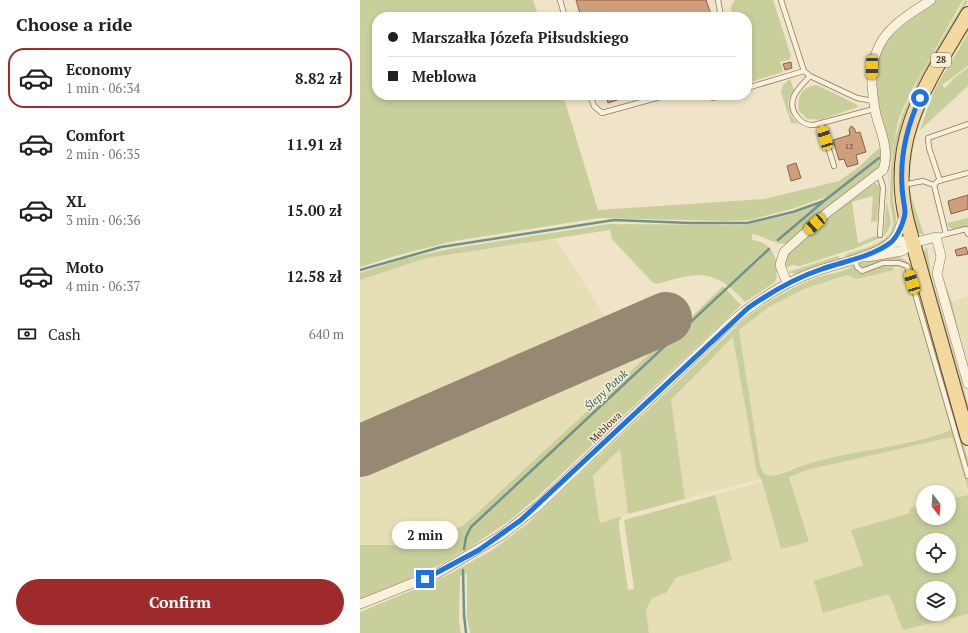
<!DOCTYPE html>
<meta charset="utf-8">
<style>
body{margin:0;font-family:"PT Serif",serif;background:#f6f6f6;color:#202124;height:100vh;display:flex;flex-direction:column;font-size:15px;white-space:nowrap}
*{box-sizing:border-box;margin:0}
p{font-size:13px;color:#757577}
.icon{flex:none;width:22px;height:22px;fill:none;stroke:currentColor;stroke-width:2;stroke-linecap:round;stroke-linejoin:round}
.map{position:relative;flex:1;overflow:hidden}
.details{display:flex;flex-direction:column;background:#fff;width:360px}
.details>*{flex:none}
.hud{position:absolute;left:12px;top:12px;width:380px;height:88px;border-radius:16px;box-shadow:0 2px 6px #0003;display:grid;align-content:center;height:88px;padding:0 16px;background:#fff}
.needle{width:26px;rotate:163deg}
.controls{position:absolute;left:556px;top:485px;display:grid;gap:8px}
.controls a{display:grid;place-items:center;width:40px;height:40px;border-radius:50%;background:#fff;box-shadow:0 2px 6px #0003;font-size:20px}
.end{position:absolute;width:18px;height:18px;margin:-9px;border:5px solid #1a73e8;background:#fff;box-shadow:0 0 0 2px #fff}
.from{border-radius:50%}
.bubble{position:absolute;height:28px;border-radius:14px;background:#fff;box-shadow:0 2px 6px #0003;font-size:13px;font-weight:700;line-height:28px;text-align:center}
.car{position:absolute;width:12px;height:24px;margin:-12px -6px;border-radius:5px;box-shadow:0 0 3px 1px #0007;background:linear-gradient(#f5c518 24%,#345 0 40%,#f5c518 0 76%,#345 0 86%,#f5c518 0)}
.hud b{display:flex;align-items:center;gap:14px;height:38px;font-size:15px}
.hud b+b{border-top:1px solid #e0e0e0}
.hud i{width:10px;height:10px;background:#202124}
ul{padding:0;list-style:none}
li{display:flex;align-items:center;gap:12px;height:60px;margin:0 8px 6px;padding:0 8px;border:2px solid transparent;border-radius:16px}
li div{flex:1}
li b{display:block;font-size:15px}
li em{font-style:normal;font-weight:700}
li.active{border-color:#9e2a2b}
li>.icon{width:36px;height:36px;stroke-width:1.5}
h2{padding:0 16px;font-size:18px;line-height:48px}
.pay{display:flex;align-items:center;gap:10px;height:44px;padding:0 16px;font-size:15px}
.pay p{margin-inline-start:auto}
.primary-button{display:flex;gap:8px;margin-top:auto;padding:8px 16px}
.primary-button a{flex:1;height:46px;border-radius:24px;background:#9e2a2b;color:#fff;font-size:16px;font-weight:700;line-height:46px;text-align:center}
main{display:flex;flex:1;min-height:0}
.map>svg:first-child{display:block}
.farmland{fill:#e6deb5}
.green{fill:#c9cf9b;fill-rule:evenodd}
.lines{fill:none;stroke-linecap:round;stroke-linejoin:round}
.stream{stroke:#6f938a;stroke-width:2.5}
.runway{stroke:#968974;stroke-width:52}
.building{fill:#cf9f7d;stroke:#8d5f41}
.lane-casing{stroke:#8d765c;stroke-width:6}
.street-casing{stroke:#8d765c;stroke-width:10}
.primary-casing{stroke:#5b4430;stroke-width:16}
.lane{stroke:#faf1dc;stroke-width:4.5}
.street{stroke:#faf1dc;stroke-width:9}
.primary{stroke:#f3d9a0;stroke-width:14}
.route{stroke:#1a73e8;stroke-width:5}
.labels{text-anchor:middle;stroke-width:3;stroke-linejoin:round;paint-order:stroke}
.number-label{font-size:8px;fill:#624a37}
.shield{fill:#f7eed8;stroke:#756857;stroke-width:1}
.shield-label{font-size:9px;font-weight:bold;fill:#3d2e20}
.street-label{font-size:10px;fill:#3d2e20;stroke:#f7eed8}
.water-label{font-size:11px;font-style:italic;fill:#2f5d5a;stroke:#f7eed8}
</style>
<main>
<section class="details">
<h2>Choose a ride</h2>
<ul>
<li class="active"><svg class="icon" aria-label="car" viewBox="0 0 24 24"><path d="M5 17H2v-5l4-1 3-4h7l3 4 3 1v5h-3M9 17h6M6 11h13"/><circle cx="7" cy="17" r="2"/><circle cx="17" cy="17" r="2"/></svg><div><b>Economy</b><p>1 min · 06:34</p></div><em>8.82 zł</em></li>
<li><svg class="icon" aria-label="car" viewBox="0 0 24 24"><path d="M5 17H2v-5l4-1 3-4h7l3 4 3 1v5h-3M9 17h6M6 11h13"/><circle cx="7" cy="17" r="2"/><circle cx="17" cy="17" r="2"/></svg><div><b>Comfort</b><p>2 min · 06:35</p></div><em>11.91 zł</em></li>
<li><svg class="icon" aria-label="car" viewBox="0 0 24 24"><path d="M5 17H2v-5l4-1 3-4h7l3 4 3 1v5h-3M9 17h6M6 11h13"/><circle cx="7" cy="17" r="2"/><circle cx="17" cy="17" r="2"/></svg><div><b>XL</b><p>3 min · 06:36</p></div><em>15.00 zł</em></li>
<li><svg class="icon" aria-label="car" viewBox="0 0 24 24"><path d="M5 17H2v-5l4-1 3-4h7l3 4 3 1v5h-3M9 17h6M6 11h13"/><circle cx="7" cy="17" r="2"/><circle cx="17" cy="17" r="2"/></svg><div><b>Moto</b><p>4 min · 06:37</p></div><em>12.58 zł</em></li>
</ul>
<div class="pay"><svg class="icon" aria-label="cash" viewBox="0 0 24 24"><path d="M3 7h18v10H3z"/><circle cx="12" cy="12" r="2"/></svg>Cash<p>640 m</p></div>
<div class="primary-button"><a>Confirm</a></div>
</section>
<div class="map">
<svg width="608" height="633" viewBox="0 0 608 633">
<rect width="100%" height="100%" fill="#f0e4c8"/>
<!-- farmland -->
<path class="farmland" d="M195 238 250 324 0 431V280L67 258Z
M544 267 591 430 560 439 445 464 413 476 404 474 400 465 379 330 409 307 444 289 487 275 497 279Z
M608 296V365L592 302Z
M374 337 397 474 400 479 325 499 311 400Z
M304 339 104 525 75 538 54 545H0V470Z
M592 437 608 489V495L589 499V492H563V505L549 509 550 513 491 530 503 565 454 581 464 613 529 594 543 629 608 614V633H289L286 610 292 598 306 593 316 578 372 560 355 495 402 481 421 549 448 542 429 477 447 470Z
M261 448 268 514 240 523 233 476Z"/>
<!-- green -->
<path class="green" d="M0 0H173L179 17H17V95H203L238 210 404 199 479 181 500 166 521 146V167L428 243C416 247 404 235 392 234V240C411 242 416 254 418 272L416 273 417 277 415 282 385 302C355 269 339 271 297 284L293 283 252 239 250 230 67 258 0 280V273L47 258 95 248 249 224 384 225 429 215 455 206 465 197 435 208 390 220 367 221 239 218 94 241 35 256 0 267Z
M375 0H413L431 56 429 60 420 62 423 72 387 83V17H372L371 6Z
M577 0H603L550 93 538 121 530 164 527 202 531 223 528 231 522 237 496 248 440 266 433 265 426 268 425 263 428 253 481 207 515 183 520 186 517 221 511 222 513 196 492 202 498 243 516 236 517 237 524 233C526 202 531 171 528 141 526 127 520 113 518 99 509 45 537 26 577 0Z
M605 0 608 1C586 39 551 89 540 131 535 151 533 174 533 195 533 208 540 221 533 233 527 246 498 254 485 257L486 254C499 250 524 245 531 231 536 221 530 211 530 201 530 183 531 162 534 144 545 92 579 46 605 0Z
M608 24V32L579 78 569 97 554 141 549 179 547 176 553 136 568 96Z
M608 34V66L582 85 585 88 595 77 608 68V86L560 130 556 141 575 88Z
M430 79 434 90C424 101 429 115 438 124L431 123 421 92 423 85Z
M457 85 496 104 498 107 460 120 447 119 439 111C436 97 442 86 457 85Z
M551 192V196L564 235 559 233 555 229 549 193Z
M608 218V226L592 229 589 227 587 223Z
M567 247 571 275 608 404V418L562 254Z
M478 256 481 259 439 273 434 274 428 272Z
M534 256C545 258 549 262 554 271L608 459V468L550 266 544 262 522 261 502 268 499 263Z
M521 265H539L547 270 608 481V489L592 437 447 470 429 477 449 542 421 549 402 481 397 474 373 337 311 400 325 499 268 514 260 449 233 476 240 523 263 516 259 521V527L268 590 274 589 264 520 355 495 372 560 316 578 306 593 292 598 286 610 289 633H110L107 618V574L100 576 99 620 101 633H0V612L84 577 134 549 167 524 380 323C403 304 429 288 458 277 469 274 484 272 493 266L498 272 504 274ZM533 267H544L591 430C544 448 492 450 444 465 433 468 415 480 404 474L400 465 379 330 409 307 444 289 487 275 497 279 534 270Z
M581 272 592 302 608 371Z
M363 286 381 305 175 499 149 521 109 548 85 562 51 578 0 598V545H54L75 538 104 525 304 340 311 337Z
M608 495V614L543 630 529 594 463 613 454 581 503 565 491 530 550 513 549 509 563 505V518H589V499ZM563 540H589V566H563ZM563 588H589V614H563Z"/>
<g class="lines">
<!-- stream -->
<path class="stream" d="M418 240 464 201 519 158
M0 270 81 247 254 220 330 223H387L433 212 464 201
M104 549 106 537 111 527 409 249
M103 570 104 615 106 633"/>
<!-- runway -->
<path class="runway" d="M0 451 306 318"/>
</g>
<!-- building -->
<path class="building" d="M216 0H346L352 17H221Z
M431 62 432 68 425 70 423 64Z
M246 95H268L269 96 248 103Z
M491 126 494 128 496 133 500 132 506 152 496 155 498 164 487 167 484 159 479 160 473 140 490 135 489 130Z
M436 163 441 178 431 181 427 166Z
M608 195V209L591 214 588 201Z
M606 247 608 254 597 256 595 250Z"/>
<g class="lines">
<!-- lane casing -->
<g class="lane-casing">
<path id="lane" d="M200 0 205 17
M358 0 361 17
M421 0 444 71
M450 76C445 82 437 89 434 96 428 110 440 126 454 125L514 109
M387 88 444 71 450 76 497 98 513 101
M230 95 234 106 242 113 307 95
M353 98 363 95
M461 124 474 166
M519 175 523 187 520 235
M580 181 569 148 568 138 608 124
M543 185 563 181 574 185
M586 234 606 229 608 234
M576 237 586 234 574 185 578 181 608 173
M495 259 497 267 502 271 523 263H539L547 266 608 476"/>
</g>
<!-- street casing -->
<g class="street-casing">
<path id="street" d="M529 244 543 241 553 243
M507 257 542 251 553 243 576 237 581 256 577 274 608 384
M427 283 420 265 424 252 468 212 523 170C529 155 523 136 518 122 514 109 513 98 512 85 510 38 535 23 571 0
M0 604 78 573 142 535 177 507 369 324C395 302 422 283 454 272 475 264 515 257 531 242 539 236 541 224 544 215"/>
</g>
<!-- primary casing -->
<g class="primary-casing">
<path id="primary" d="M608 14C568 82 526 138 547 222L608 438"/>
</g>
<!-- lane -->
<use href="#lane" class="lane"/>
<!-- street -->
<use href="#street" class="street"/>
<!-- primary -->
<use href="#primary" class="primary"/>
</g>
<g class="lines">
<!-- route -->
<path class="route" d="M65 579 119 550 161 520 388 308C411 292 435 278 462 269 485 261 511 257 530 243 537 238 544 222 545 213 545 205 542 195 542 186 540 155 547 126 560 98"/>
</g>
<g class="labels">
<!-- number labels -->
<g class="number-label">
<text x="489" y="149">12</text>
</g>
<!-- shield labels -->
<rect class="shield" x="571" y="53" width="20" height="14" rx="3"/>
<g class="shield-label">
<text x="581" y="63">28</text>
</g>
<!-- street labels -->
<g class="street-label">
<text transform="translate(245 427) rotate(-44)" y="4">Meblowa</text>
</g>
<!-- water labels -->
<g class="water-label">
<text transform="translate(246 390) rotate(-43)" y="4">Ślepy Potok</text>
</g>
</g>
</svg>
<div class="controls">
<a><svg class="needle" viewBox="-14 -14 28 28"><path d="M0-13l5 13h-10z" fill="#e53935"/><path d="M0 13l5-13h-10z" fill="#757577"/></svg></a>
<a><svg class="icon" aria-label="locate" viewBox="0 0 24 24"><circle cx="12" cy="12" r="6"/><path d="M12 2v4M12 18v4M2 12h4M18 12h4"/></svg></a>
<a><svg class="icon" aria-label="layers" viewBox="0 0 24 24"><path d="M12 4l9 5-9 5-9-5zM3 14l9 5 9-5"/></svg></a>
</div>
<i class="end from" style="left:560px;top:98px"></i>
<i class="end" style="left:65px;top:579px"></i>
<div class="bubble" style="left:32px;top:521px;width:66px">2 min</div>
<i class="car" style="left:512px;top:67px;rotate:181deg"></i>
<i class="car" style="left:465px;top:138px;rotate:343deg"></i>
<i class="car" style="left:455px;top:224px;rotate:228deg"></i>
<i class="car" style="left:552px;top:282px;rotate:343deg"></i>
<div class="hud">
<b><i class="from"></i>Marszałka Józefa Piłsudskiego</b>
<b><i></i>Meblowa</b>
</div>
</div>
</main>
